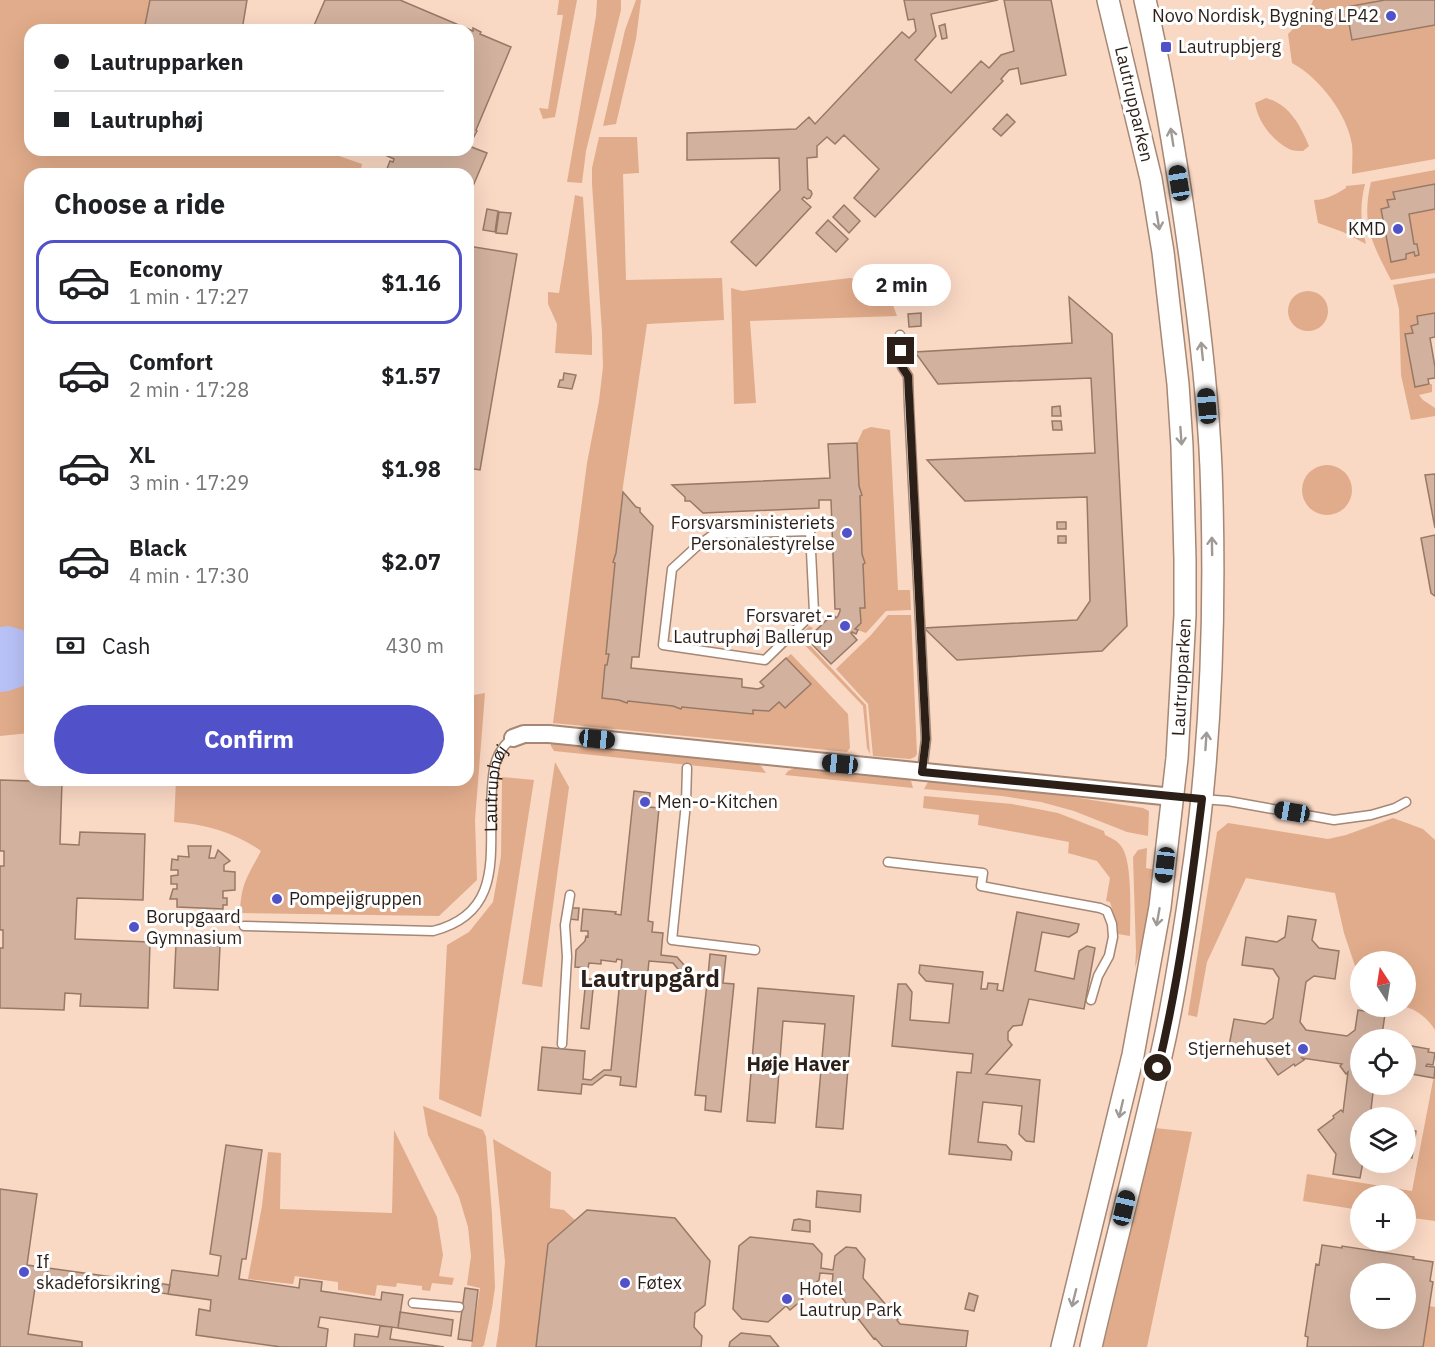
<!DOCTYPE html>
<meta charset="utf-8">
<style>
body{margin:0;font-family:"IBM Plex Sans",sans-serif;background:#f2f2f2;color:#202124;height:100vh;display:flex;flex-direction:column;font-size:22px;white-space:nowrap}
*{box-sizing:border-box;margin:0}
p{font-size:20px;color:#757577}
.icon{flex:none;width:33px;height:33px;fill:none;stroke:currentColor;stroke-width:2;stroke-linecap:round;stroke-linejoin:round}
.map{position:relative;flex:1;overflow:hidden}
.panel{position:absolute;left:24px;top:168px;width:450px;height:618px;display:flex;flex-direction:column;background:#fff;border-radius:18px;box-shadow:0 6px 24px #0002}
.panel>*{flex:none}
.top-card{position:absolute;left:24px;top:24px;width:450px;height:132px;border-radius:18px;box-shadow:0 6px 24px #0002;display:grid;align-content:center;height:132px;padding:0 30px;background:#fff}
.needle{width:39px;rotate:348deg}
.tools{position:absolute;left:1350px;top:951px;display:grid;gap:12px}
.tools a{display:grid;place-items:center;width:66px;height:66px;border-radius:50%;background:#fff;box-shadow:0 6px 24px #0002;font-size:30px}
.end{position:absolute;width:27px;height:27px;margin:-14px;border:8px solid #2b1f18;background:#fff;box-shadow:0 0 0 3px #fff}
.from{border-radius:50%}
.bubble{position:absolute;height:42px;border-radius:21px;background:#fff;box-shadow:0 6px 24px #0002;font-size:20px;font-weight:700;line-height:42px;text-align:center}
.car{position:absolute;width:18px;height:36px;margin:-18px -9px;border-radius:8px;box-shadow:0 0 4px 2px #0007;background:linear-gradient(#222 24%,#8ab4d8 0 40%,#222 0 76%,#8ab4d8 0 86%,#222 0)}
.top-card b{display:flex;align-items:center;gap:21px;height:57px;font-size:22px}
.top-card b+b{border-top:2px solid #e0e0e0}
.top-card i{width:15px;height:15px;background:#202124}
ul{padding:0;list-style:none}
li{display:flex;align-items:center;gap:18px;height:84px;margin:0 12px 9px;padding:0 18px;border:3px solid transparent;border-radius:18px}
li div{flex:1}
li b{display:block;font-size:22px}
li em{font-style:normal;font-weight:700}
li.active{border-color:#5152c9}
li>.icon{width:54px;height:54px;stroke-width:1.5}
h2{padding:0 30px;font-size:27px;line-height:72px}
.pay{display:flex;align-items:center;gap:15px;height:66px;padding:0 30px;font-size:22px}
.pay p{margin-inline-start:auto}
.button{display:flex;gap:12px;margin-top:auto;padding:12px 30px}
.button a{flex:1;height:69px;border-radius:36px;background:#5152c9;color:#fff;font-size:24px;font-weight:700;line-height:69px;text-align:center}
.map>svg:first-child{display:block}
.green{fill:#e1ac8b}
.water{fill:#b9c2f7}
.building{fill:#d2b19e;stroke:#977966;stroke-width:1.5;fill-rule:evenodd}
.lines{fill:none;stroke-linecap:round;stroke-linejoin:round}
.service-casing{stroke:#a58774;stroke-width:11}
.minor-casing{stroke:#a58774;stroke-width:20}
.tertiary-casing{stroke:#a58774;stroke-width:24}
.service{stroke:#fff;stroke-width:8}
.minor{stroke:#fff;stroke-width:16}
.tertiary{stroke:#fff;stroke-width:21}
.oneway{stroke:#a09a97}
.route{stroke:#2b1f18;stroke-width:8}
.poi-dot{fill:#5152c9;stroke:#fff;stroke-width:2}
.labels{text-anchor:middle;stroke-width:6;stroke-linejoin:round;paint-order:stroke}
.poi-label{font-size:18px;fill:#2b1f18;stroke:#fff;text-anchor:start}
.street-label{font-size:18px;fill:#2b1f18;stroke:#fff}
.neighbourhood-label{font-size:20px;font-weight:bold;fill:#2b1f18;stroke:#fff}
.district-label{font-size:24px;font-weight:bold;fill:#2b1f18;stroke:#fff}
</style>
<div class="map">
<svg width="1435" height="1347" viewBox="0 0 1435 1347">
<rect width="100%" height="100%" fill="#f9d8c4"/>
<!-- green -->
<path class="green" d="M0 0H151L147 30H30V150H322L362 164 360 174H30V733L0 736Z
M559 0H577L555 117 543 119 539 108 548 109 563 15H557Z
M597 0H621V10L586 151 582 183 567 182 596 16Z
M636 0H641L636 39 616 124 603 126 625 30Z
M1313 0H1385L1435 25V159L1352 174C1352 164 1353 154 1352 145 1348 115 1319 77 1292 63L1288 34 1308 14Z
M1266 98C1290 105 1300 125 1309 146L1303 151C1298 151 1293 151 1289 149 1272 140 1258 122 1255 103Z
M599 137H637L639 173 623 174 626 280 722 278 724 320 647 324 623 486 616 553 613 562 615 563 606 654H609L607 665 605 666 602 698 619 700 627 703 628 701 682 707 769 711 779 702 786 658 791 654 848 714 850 748 847 752 553 723 587 463 599 401 603 367 602 332 592 184V168Z
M1435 170V184L1394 191 1395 199 1388 200 1389 207 1381 209 1391 262 1406 259V254L1414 252 1415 256 1419 255 1418 244H1414L1409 214 1435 209V273L1391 280C1372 243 1361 224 1371 182Z
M1365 184C1360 204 1360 223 1366 244L1343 232 1318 223 1314 200C1326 200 1336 194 1346 188V186Z
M575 195 583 197 592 337V355L555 353 557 324 548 304V292L559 293Z
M850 278 871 283 883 278 897 316 750 321 756 403 734 404 731 288 742 291Z
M1435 278V313L1417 316 1418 324 1414 333 1405 335 1415 386 1432 384V392L1419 395 1423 400 1435 408V416L1411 420 1401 375 1399 309 1393 285Z
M1288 311a20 20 0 1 1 40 0a20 20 0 1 1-40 0Z
M871 427 890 430 898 590H910L911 610 886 611 866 633 855 629 861 623 860 608H864L863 564 865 563 862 554 860 496 862 495 859 486 857 443 863 430Z
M1302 490a25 25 0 1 1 50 0a25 25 0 1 1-50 0Z
M888 615H911L917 754 915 757 910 759 873 756 868 704 836 669 871 635Z
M809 626 813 628 804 637V639L866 705 870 754 867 748 863 706 800 640 799 636Z
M485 693 475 820 477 880 439 916 240 913C241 883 248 876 261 851 236 833 205 824 174 822L176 780H468V696Z
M551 743 754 763 761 766 766 773 554 751 551 746Z
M555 762 569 787 542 987 522 984Z
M795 768 906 778 911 781 913 788 785 775 788 771Z
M502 777 534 780 481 1117 439 1099 447 945 469 932 493 902 501 856Z
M933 781 1028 790 1143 808 1149 811 1148 836 1127 832 1074 811 1041 802 1002 796 924 789 928 782Z
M924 796 1012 804 1058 813 1104 831 1105 835C1111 838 1117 840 1121 846 1133 861 1130 915 1130 936L1118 934V928L1110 902 1106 901 1110 878 1097 861 1068 853 1069 842 978 825 979 815 923 808Z
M1393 818 1423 829 1435 840V1030C1429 1020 1417 1009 1405 1007L1406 962H1360V981L1344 933 1335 893 1246 878 1207 962 1197 1017 1188 1015 1217 832 1228 823 1328 839 1346 835Z
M1147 848 1146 868 1156 870 1150 917 1135 968 1136 951 1133 857 1138 850Z
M1435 1070V1221L1406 1217V1196H1360V1210L1303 1201 1307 1174 1412 1191Z
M423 1106 483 1130 486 1137 492 1214 495 1287 492 1308 484 1345 482 1347H471L480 1288 467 1285 471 1256 468 1227 459 1197 428 1135Z
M1155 1128 1192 1132 1147 1347H1103Z
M394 1130 437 1217 443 1255 439 1276 454 1278 452 1285 432 1283 430 1291 422 1290V1286L397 1283 396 1287 377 1285 375 1296 338 1290V1282L295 1276 293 1284 248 1279 262 1206 268 1152 281 1153 280 1209 392 1213Z
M493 1139 551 1172 550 1208 564 1210 575 1220 548 1244 536 1347H496L499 1328 505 1262Z
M1429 1306 1435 1307V1347H1423Z"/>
<!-- water -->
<path class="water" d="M9 626 23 630C31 643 32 670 28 684L9 691 0 692V627Z"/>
<!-- building -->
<path class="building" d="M150 0H247L242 30H144Z
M325 0H400L473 31V28L481 32 480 34 511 47 476 130 477 131 469 146 487 153 468 198V174H385L390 161 393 162 394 159 374 150H468V30H312Z
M904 0H998L931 14 936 36 915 60 951 93 981 61 989 68 1001 55 1014 51 1004 0H1051L1066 75 1021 84 1018 68 1009 70 1001 79 1003 81 875 217 854 198 879 169 844 135 835 144 827 137 817 146V157L807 158 808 189 811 191 812 194 810 198 807 199 804 197 802 199 811 207 756 266 731 242 780 190 779 158 687 160V133L796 129 809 117 815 124 902 32 909 38 916 31 914 19 908 20Z
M1385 0H1435V25L1352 40 1346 7Z
M945 24 947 38 942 39 939 26Z
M1007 114 1015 122 1001 136 993 129Z
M1435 184V209L1409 214 1414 244H1417L1419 255 1415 256 1414 252 1406 254V259L1391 262 1381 209 1389 207 1387 200 1395 199 1393 192Z
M844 205 860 221 849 233 833 217Z
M487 209 498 211 495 232 483 230Z
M499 212 511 213 507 234 496 233Z
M828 220 848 239 836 252 816 233Z
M468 246 517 254 480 470 468 468Z
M1069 297 1112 334 1127 626 1102 651 957 660 924 628 1077 620 1090 601 1087 497 965 501 927 460 1095 453 1091 378 938 384 915 352 1072 343Z
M921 313V326L909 327 908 314Z
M1435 313V337L1430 338 1435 367V378L1428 379 1429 384 1415 387 1405 334 1413 333 1411 326 1418 324 1417 316Z
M564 373 576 375 572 389 558 387 560 380H563Z
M1060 406 1061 416H1052V407Z
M1052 421H1061L1062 430H1053Z
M857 443 859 486 862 495 860 496 862 554 865 563 863 564 865 608H860L861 623 855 629 858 630 856 634 852 632 851 633 857 640 831 664 807 639 833 614 836 618 838 616 840 611V609H835L831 500H819V508L703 513 690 501H685V497L672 485 830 478 828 444Z
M1435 474V528L1425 475Z
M623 492 636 507 640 508V512L653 526 639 657H632L631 668 742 679V687L758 689 763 687 764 686 760 682 786 658 811 684 785 708 779 702 769 711 753 710V714L682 707 681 709 673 706 628 701 627 703 619 700 602 698 605 665H607L609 654H606L615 563 613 562 616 553Z
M1057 522H1066V529H1057Z
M1435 535V596L1431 593 1421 538Z
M1058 536H1066V543H1058Z
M0 780 62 782 60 844 79 845 80 832 145 834 143 900 77 898 75 939 150 942 148 1008 80 1006 81 994 65 993 64 1010 0 1008V948H3V930H0V866H4V851H0Z
M634 791 650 793 649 807 659 808 648 921 653 922 652 932 663 933 661 955 677 957 692 974 708 976 710 954 726 956 723 983 734 984 721 1112 705 1110 706 1096 695 1095 707 983 688 981 673 963 649 961 636 1087 620 1085 621 1077 605 1075 592 1085 582 1084 581 1094 538 1090 542 1047 585 1051 583 1079 591 1080 604 1070H611L622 960 617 959 616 962 601 960V964L589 963 588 968 575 967 576 950 585 941 586 936 588 937V931H581L583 909 616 912 615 914 621 915Z
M188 846H211L209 858H215L218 850 230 861 224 865V871L235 872V890L223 891V898H227V905H223V909L177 907V899H170L173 889H177V884H171V876L178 875V870H171L172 859 178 860V856L189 857Z
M571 908H579L578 920 570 919Z
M1017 912 1079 924 1077 932 1069 937 1042 932 1035 971 1074 979 1079 951 1087 946 1095 948 1084 1009 1029 999 1022 1025 1013 1026 1008 1032V1040L1012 1045 986 1074 1040 1080 1034 1142 1026 1141 1019 1134 1022 1106 983 1102 978 1142 1006 1145 1012 1152 1011 1160 949 1154 957 1072 971 1073 973 1054 892 1046 898 984H906L912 992 910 1020 949 1023 953 984 926 981 919 973 920 965 983 972 981 989H987L988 983 998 984 997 990 1003 991Z
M1288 916 1316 920 1312 940 1319 948 1339 951 1335 979 1314 976 1306 982 1300 1022 1306 1030 1347 1036 1355 1030 1358 1010 1385 1014 1382 1035 1386 1040H1360V1084H1374L1370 1118H1360V1162H1363L1360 1178 1333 1174 1336 1154 1318 1130 1334 1118 1333 1116 1341 1110 1343 1112 1348 1072 1346 1074 1340 1066 1342 1064 1302 1058 1304 1060 1295 1066 1294 1064 1278 1075 1261 1051 1229 1046 1234 1019 1265 1024 1273 1018 1279 978 1273 969 1242 965 1246 937 1277 942 1285 937Z
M176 944 220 946 218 990 174 988Z
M586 979H594L589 1029 581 1028Z
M758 988 854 996 843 1129 816 1127 825 1024 783 1021 775 1123 747 1121Z
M1406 1045 1429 1049 1428 1052 1435 1053 1433 1065 1427 1064 1426 1066 1435 1067 1434 1078 1406 1073Z
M1406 1129 1416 1131 1412 1158 1406 1157Z
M226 1145 262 1150 246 1259H242L239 1279 299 1288 300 1279 322 1282 321 1291 381 1300 382 1292 403 1295 398 1328 320 1317 318 1327 328 1329 326 1347H281L196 1335 199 1309 210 1311 211 1300 168 1294 172 1270 218 1276 221 1256 210 1254Z
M0 1189 37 1194 27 1265 48 1268 45 1290 35 1288 28 1334 82 1342V1347H0Z
M817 1191 861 1195 860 1212 816 1207Z
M587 1210 675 1218 710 1261 705 1305 695 1313 694 1327 702 1336 701 1347H536L548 1244Z
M799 1219 810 1221V1232L792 1230 794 1220Z
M750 1237 813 1244 822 1254 821 1268 833 1270 835 1256 846 1247 856 1248 865 1259 863 1278 898 1319 897 1320 900 1324 968 1331 966 1347H883L875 1338 874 1339 832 1285 833 1274 820 1273 819 1280 800 1294 803 1299 790 1310 786 1306 768 1322 742 1319 733 1309 739 1246Z
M1322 1245 1342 1248V1246L1414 1257 1413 1259 1433 1262 1430 1281 1433 1282 1423 1347H1307L1308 1337 1305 1336 1316 1264 1319 1265ZM1360 1274H1406V1318H1360Z
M48 1268 170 1285 168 1294 47 1277Z
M465 1288 478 1290 472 1341 458 1339Z
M969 1293 978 1296 974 1311 965 1309Z
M400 1312 453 1320 451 1336 398 1328Z
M380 1326 392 1327 390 1339 444 1347H354L355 1334 378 1337Z
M741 1333 770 1336 779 1347H729L730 1342Z"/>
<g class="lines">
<!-- service casing -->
<g class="service-casing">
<g id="service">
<path d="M900 335 902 367 908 376 909 406 926 739 922 772"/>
<path d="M810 531 814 612 765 660 663 645 672 569 696 547 714 534Z"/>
<path d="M687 768 686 803 672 940 755 950"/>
<path d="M1202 799 1228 801 1334 820 1371 815 1395 808 1406 802"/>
<path d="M888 862 983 873 981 886 1100 908 1107 911 1112 924 1113 937 1109 956 1098 976 1091 1000"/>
<path id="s1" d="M244 926 433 931C508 912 487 846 492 788 493 774 494 759 503 748 505 744 509 741 513 738"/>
<path d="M562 1044 567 957 565 925 570 895"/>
<path d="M413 1303 459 1307"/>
</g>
</g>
<!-- minor casing -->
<g class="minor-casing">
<path id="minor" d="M513 738 524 734H549L1173 797"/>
</g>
<!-- tertiary casing -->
<g class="tertiary-casing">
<g id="tertiary">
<path id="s2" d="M1062 1347 1133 1055 1160 907 1177 758 1185 615V560L1182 446 1178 384 1163 252 1151 179 1108 0"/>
<path d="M1091 1347C1114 1247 1141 1147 1163 1047 1175 994 1183 939 1191 885 1212 747 1216 607 1211 468 1207 376 1195 286 1181 195 1171 130 1160 65 1145 0"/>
</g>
</g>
<!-- service -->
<use href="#service" class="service"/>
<!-- minor -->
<use href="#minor" class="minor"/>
<!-- tertiary -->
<use href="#tertiary" class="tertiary"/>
</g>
<!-- one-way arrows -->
<defs><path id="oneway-shaft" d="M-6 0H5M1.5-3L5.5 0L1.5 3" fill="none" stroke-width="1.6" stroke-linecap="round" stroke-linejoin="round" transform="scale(1.5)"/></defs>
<g class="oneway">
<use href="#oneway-shaft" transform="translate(1172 137) rotate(-99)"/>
<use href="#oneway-shaft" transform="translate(1158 221) rotate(81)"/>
<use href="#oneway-shaft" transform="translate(1202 351) rotate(-96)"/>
<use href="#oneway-shaft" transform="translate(1181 436) rotate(86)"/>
<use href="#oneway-shaft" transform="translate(1212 546) rotate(-91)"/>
<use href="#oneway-shaft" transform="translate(1206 741) rotate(-86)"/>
<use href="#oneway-shaft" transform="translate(1158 917) rotate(100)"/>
<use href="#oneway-shaft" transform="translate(1121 1109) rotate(103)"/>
<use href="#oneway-shaft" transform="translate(1074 1298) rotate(104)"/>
</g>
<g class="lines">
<!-- route -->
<path class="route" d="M901 351 902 367 908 376 926 739 922 772 1202 799C1191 889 1179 980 1158 1068"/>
</g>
<!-- markers -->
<g class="poi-dot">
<circle cx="1391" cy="16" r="6"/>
<rect x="1160" y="41" width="12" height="12" rx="3"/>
<circle cx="1398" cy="229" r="6"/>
<circle cx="847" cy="533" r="6"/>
<circle cx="845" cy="626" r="6"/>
<circle cx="645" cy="802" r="6"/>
<circle cx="277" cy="899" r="6"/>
<circle cx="134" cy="927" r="6"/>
<circle cx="1303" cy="1049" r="6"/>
<circle cx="24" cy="1272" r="6"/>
<circle cx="625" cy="1283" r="6"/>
<circle cx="787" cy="1299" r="6"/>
</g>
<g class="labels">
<!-- poi labels -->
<g class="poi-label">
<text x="1379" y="22" text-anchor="end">Novo Nordisk, Bygning LP42</text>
<text x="1178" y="53">Lautrupbjerg</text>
<text x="1386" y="235" text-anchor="end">KMD</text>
<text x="835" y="529" text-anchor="end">Forsvarsministeriets<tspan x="835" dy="21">Personalestyrelse</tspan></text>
<text x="833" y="622" text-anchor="end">Forsvaret -<tspan x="833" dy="21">Lautruphøj Ballerup</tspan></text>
<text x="657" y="808">Men-o-Kitchen</text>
<text x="289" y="905">Pompejigruppen</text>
<text x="146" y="923">Borupgaard<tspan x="146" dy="21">Gymnasium</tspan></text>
<text x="1291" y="1055" text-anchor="end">Stjernehuset</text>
<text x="36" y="1268">If<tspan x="36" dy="21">skadeforsikring</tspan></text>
<text x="637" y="1289">Føtex</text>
<text x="799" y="1295">Hotel<tspan x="799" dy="21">Lautrup Park</tspan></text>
</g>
<!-- street labels -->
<g class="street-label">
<text transform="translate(1134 104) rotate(77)" y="6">Lautrupparken</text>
<text dy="6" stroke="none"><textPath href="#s2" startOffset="682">Lautrupparken</textPath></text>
<text dy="6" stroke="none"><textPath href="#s1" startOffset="360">Lautruphøj</textPath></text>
</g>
<!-- neighbourhood labels -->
<g class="neighbourhood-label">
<text x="798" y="1071">Høje Haver</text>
</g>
<!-- district labels -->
<g class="district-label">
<text x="650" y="987">Lautrupgård</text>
</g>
</g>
</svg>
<div class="tools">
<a><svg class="needle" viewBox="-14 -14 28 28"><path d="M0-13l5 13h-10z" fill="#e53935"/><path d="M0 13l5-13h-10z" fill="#757577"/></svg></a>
<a><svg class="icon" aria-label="locate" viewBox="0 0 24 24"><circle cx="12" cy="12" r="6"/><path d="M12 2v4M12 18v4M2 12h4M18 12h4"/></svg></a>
<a><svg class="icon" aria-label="layers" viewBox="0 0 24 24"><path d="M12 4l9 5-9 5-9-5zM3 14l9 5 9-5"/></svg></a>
<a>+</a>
<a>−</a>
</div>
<i class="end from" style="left:1158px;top:1068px"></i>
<i class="end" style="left:901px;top:351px"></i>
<div class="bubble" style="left:852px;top:264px;width:99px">2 min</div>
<i class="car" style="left:1179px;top:183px;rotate:351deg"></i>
<i class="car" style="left:1207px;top:406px;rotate:355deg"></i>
<i class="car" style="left:597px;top:739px;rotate:96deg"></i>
<i class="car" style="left:840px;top:764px;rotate:276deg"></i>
<i class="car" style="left:1292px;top:812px;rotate:280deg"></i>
<i class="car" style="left:1165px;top:865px;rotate:187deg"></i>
<i class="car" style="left:1124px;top:1208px;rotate:13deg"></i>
<div class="top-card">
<b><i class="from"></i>Lautrupparken</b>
<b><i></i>Lautruphøj</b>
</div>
<section class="panel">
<h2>Choose a ride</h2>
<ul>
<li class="active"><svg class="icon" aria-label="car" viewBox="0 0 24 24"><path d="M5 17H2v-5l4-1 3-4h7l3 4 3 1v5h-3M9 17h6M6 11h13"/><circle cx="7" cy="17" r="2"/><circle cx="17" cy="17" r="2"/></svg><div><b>Economy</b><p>1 min · 17:27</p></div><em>$1.16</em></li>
<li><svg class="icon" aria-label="car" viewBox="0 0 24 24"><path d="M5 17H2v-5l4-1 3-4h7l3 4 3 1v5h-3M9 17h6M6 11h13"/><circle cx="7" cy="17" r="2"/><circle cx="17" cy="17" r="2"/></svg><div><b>Comfort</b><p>2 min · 17:28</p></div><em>$1.57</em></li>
<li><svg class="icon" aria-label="car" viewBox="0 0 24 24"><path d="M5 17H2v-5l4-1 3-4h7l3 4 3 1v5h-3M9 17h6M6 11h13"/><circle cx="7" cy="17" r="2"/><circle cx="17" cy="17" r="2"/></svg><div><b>XL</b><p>3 min · 17:29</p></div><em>$1.98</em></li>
<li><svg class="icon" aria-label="car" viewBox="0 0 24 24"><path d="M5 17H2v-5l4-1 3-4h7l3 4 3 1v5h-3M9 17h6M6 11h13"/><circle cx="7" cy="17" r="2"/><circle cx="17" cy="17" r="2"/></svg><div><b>Black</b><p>4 min · 17:30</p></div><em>$2.07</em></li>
</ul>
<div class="pay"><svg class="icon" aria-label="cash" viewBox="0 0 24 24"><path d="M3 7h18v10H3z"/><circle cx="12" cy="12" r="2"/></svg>Cash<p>430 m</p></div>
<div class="button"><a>Confirm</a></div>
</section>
</div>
